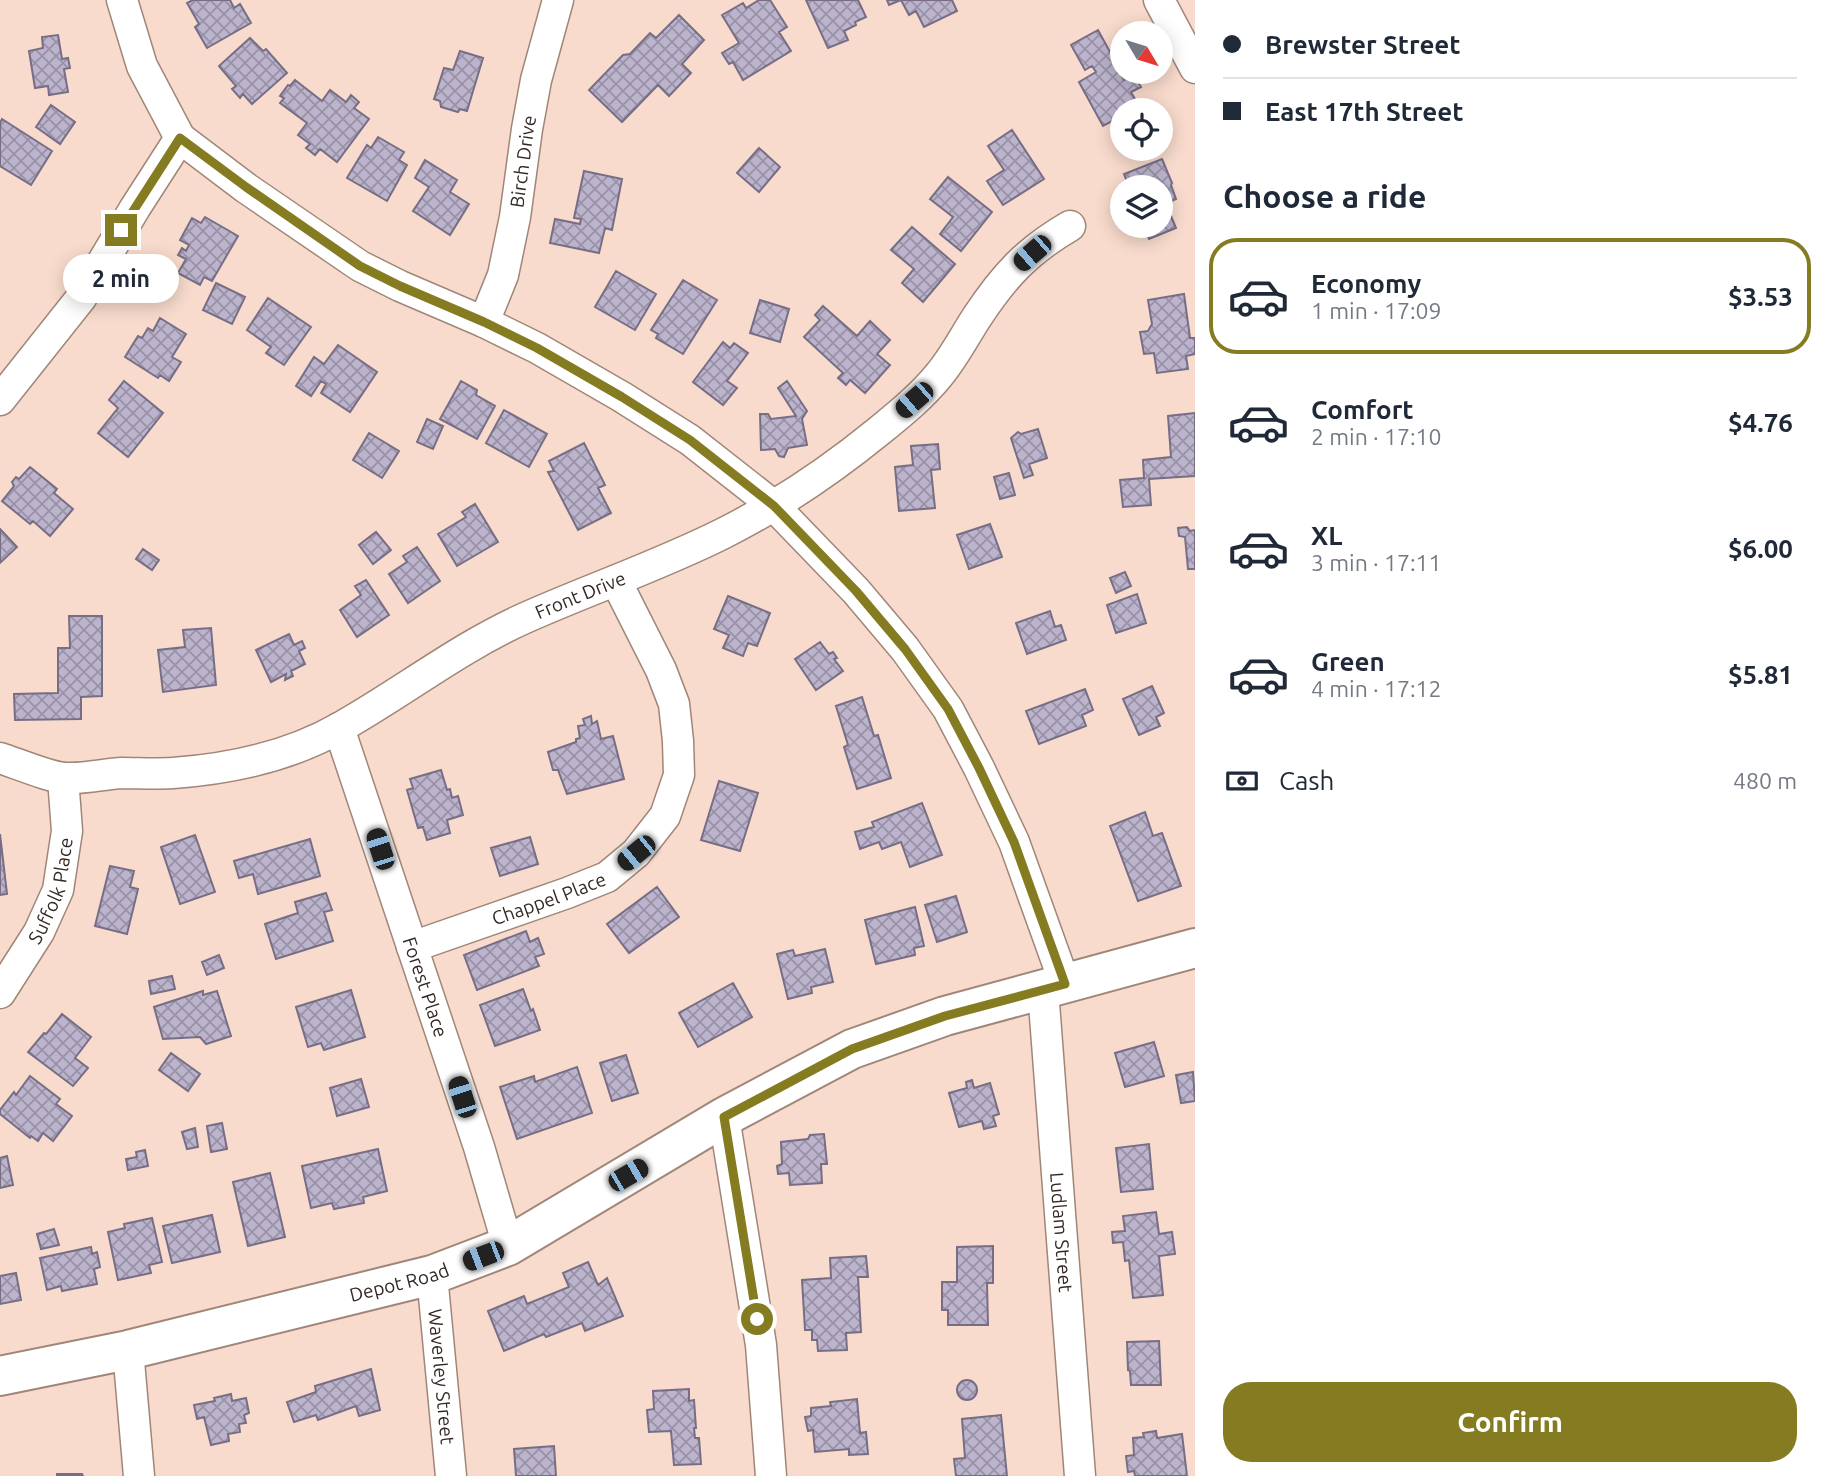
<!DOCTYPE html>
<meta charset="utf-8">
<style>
body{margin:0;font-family:Ubuntu,sans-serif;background:#f2f2f3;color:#1f2937;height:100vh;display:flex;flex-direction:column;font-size:26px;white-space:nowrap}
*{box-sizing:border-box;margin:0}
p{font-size:23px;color:#747a83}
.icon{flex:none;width:38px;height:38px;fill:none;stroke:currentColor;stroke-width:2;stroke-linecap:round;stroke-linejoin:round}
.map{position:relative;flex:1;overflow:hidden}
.sheet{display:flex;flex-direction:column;background:#fff;width:630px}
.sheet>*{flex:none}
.guide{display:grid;align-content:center;height:154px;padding:0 28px;background:#fff}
.needle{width:46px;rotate:128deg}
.tools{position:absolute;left:1110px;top:21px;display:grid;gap:14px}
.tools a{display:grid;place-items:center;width:63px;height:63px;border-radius:50%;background:#fff;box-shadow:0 4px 18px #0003;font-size:35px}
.end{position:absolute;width:32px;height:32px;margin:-16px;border:9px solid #857b20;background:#fff;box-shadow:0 0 0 4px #fff}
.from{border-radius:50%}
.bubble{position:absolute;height:49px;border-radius:24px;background:#fff;box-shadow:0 4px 18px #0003;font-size:23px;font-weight:600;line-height:49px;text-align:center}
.car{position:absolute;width:21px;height:42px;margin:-21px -10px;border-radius:9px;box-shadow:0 0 5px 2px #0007;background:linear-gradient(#222 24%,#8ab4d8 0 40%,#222 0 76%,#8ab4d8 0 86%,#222 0)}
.guide b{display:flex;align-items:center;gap:24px;height:66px;font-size:26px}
.guide b+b{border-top:2px solid #e0e1e3}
.guide i{width:18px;height:18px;background:#1f2937}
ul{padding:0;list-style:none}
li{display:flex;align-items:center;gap:21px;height:116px;margin:0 14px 10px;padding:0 14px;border:4px solid transparent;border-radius:28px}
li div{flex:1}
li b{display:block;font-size:26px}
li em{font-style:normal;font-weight:600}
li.active{border-color:#857b20}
li>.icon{width:63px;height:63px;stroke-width:1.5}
h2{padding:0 28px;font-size:32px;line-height:84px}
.pay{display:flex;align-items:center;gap:18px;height:77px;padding:0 28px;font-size:26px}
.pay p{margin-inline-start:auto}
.button{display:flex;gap:14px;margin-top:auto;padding:14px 28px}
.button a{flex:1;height:80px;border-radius:28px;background:#857b20;color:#fff;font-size:28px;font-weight:600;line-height:80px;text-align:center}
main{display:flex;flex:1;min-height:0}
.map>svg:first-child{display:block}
.building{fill:url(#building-cross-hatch);stroke:#776e86;stroke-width:2}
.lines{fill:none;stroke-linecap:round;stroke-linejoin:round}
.street-casing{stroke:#a08678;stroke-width:33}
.secondary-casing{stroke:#a08678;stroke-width:42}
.street{stroke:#fff;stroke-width:30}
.secondary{stroke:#fff;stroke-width:38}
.route{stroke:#857b20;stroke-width:9}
.labels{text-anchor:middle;stroke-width:7;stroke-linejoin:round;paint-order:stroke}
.street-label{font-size:19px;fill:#332823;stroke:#fff}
</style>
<main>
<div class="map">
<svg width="1195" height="1476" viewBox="0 0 1195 1476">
<defs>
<pattern id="building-cross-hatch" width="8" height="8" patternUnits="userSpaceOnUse" patternTransform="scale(1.75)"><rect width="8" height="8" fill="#bcb3cd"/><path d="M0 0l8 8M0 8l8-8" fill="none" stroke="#9992a6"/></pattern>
</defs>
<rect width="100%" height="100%" fill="#f8dbcc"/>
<!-- building -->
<path class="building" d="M193 0H230L234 8 240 4 251 23 207 48 195 27 199 24 187 3Z
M759 0H770L787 27 779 32 791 51 743 80 733 62 729 64 722 53 739 43 722 15 743 3 746 8Z
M806 0H858L866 17 855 22 856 25 844 31 848 40 828 48Z
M887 0H952L957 11 924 27 916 11 909 15 901 0 889 5Z
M679 15 704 40 682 64 691 73 669 96 658 85 622 122 589 90 623 55 630 54 650 33 656 38Z
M1098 30 1110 52 1116 49 1121 58 1115 64 1124 80 1134 75 1141 87 1131 92 1139 106 1132 110H1122V116L1103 126 1079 82 1096 72 1092 66 1085 70 1071 45Z
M58 35 62 59 68 58 70 68 64 69 68 92 49 95 48 86 35 88 29 51 43 48 42 37Z
M250 38 263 51 266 49 287 73 252 104 243 94 240 98 232 89 236 86 219 66Z
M460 51 483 58 467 111 460 109 458 112 441 107 440 101 434 99 444 68 453 70Z
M295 80 322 101 330 90 346 102 351 95 359 102 354 108 369 119 337 162 320 149 315 155 306 148 310 144 298 135 307 123 280 103 284 98 280 96 288 85 290 86Z
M51 105 75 122 60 144 36 127Z
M2 119 52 151 31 185 0 166V123Z
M1012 130 1044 179 1003 205 987 181 1004 170 988 146Z
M378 137 404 152 399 160 407 165 387 201 347 178 367 145 371 148Z
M759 148 780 167 759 192 737 173Z
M1162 159 1172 183 1171 185 1176 199 1161 206 1166 216H1171L1176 228 1149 239 1144 226H1160V187H1129L1124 174Z
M425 160 457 180 450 192 469 204 450 235 413 211 429 187 415 178Z
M584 171 622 179 612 230 605 228 599 253 550 243 555 219 580 224 581 219 574 218Z
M948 177 992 212 961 251 940 234 953 217 930 199Z
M205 217 238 236 212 281 204 277 200 285 178 273 186 259 178 255 182 248 186 251 189 245 180 240 192 218 201 223Z
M912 227 955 264 923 302 902 283 914 269 891 250Z
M616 271 656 294 635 330 595 307Z
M683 280 717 300 683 354 656 338 658 334 651 330Z
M216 283 245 297 232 324 203 310Z
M1184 294 1190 338H1195V354L1186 356 1188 369 1157 373 1154 353 1144 354 1140 332 1148 331 1152 324 1148 300Z
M268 298 311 327 284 365 266 353 271 347 247 330Z
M760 300 789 309 780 342 750 333Z
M823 306 857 336 870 321 890 340 877 354 890 365 865 393 850 380 846 385 838 378 843 373 804 337 820 320 815 315Z
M160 318 186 334 172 357 181 362 169 381 160 375 158 378 125 357 138 336 142 338 148 328 153 331Z
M723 342 730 348 734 343 748 353 727 381 737 388 723 405 693 382Z
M338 345 377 372 350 412 321 393 326 384 321 381 311 396 296 386 314 357 324 364Z
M124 381 163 413 128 457 98 433 118 408 109 400Z
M461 381 477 390 476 395 495 406 477 439 440 419Z
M787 381 807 411 802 419 807 445 788 448 784 457 779 456 775 449 761 450 760 414H768L771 419 796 416 778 388Z
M504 410 547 434 529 467 486 443Z
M1195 413V476L1149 479 1151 505 1123 507 1120 480 1144 478 1143 460 1171 457 1168 416Z
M427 419 443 426 433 449 417 442Z
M1038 429 1047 458 1029 464 1033 475 1024 478 1011 438 1018 432 1021 434Z
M369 433 399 451 382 478 353 460Z
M584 443 605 485 598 488 611 513 578 530 548 472 554 471 549 461Z
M938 444 940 469 931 470 935 508 899 511 895 467 913 465 911 446Z
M30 467 57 489 54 493 73 509 50 536 33 521 30 524 2 501 14 486 12 482 16 477 19 479Z
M1009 473 1015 495 1000 499 994 477Z
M475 504 498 542 457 566 438 534 466 517 462 512Z
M990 524 1002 557 969 569 957 535Z
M1187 527 1190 531 1195 530V569H1188L1185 537 1179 536 1178 528Z
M0 529 17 547 0 563Z
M376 532 391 550 373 564 359 545Z
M417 547 440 581 408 603 389 574 407 562 403 556Z
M143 549 159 560 152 570 136 559Z
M1125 572 1131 586 1116 593 1110 578Z
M366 580 389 615 357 637 340 610 361 595 355 586Z
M1137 594 1146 623 1116 633 1107 605Z
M728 596 770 613 757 646 748 643 743 656 723 648 729 635 714 629Z
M1050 611 1055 627 1061 625 1066 640 1027 654 1016 623Z
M69 616H102V696L81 697V719L15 720 14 694 58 693V648H70Z
M211 628 216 685 163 692 158 650 185 647 183 630Z
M289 634 294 645 302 641 305 648 299 651 305 664 291 671 293 676 285 680 286 674 271 682 256 650Z
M820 642 829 654 833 652 837 658 834 659 843 671 816 690 795 659Z
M1152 686 1164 713 1156 717 1160 726 1139 735 1123 699Z
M1085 689 1093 710 1082 715 1086 726 1039 744 1026 711Z
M862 697 874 736 878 735 891 778 857 789 844 747 848 745 836 706Z
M591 716 592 724 597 721 601 739 613 736 624 779 567 794 558 770H553L548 752 576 742V739L580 738 578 726 585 725 583 719Z
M441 770 447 790 450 789 452 798 458 796 463 815 447 820 450 833 427 840 423 827 418 828 407 790 413 788 410 779Z
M719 781 758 793 740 851 701 840Z
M922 803 942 855 910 867 901 842 882 849 879 842 860 849 855 832 874 827 872 822Z
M1145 812 1153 836 1162 833 1181 886 1138 901 1110 826Z
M0 834 7 894 0 895Z
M195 835 215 892 180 904 161 847Z
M530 837 538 864 500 876 491 848Z
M310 839 320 876 258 894 253 874 239 878 234 861Z
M110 866 134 871 130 887 138 889 127 934 95 926Z
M657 887 679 917 629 953 607 924Z
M326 893 332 910 324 912 333 941 276 959 265 924 298 913 295 902Z
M956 896 967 932 937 942 925 905Z
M915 907 924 946 914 948 915 955 876 964 865 920Z
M526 931 530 942 538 938 544 954 535 957 539 966 477 990 464 955Z
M825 949 833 982 811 987 812 993 788 999 777 954 793 950 795 956Z
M219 955 224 968 207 975 202 962Z
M172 976 175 989 151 994 149 981Z
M733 983 752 1017 698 1047 679 1013Z
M523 989 531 1011 533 1009 540 1030 495 1046 480 1005Z
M351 990 365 1037 324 1050 321 1043 308 1047 296 1007Z
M203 991V995L217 991 231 1036 206 1044 200 1037 163 1039 154 1007Z
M62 1014 91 1037 75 1058 88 1068 73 1086 28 1052 44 1033 46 1034Z
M1154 1042 1164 1076 1125 1087 1115 1053Z
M171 1053 200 1074 188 1091 159 1070Z
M626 1055 638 1093 612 1101 600 1063Z
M577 1067 592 1113 517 1139 500 1087 534 1076 535 1082Z
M1193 1072 1195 1101 1181 1103 1176 1075Z
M30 1076 60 1099 56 1104 72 1116 53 1141 43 1133 38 1141 31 1136 30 1138 0 1114V1110L14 1092 16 1095Z
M361 1079 369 1107 337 1116 330 1088Z
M972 1080 974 1088 990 1083 999 1114 993 1116 996 1126 984 1129 982 1121 959 1127 949 1093 967 1088 966 1082Z
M222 1123 227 1149 211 1152 207 1126Z
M195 1128 198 1147 187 1149 182 1132Z
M824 1134 827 1164H821L822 1183 790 1185 789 1173 778 1174 777 1166 782 1164 781 1142 808 1139 810 1135Z
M1149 1144 1153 1189 1121 1192 1116 1148Z
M378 1149 387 1191 363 1197 364 1203 334 1209 332 1203 311 1208 302 1166Z
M145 1150 148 1166 128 1170 126 1159 137 1157 136 1152Z
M7 1156 13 1185 0 1188V1158Z
M270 1173 285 1237 248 1246 233 1182Z
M1156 1212 1159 1234 1172 1232 1175 1254 1159 1256 1163 1295 1133 1298 1129 1260 1125 1261 1123 1242 1113 1243 1112 1232 1125 1231 1123 1216Z
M212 1215 220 1252 172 1263 163 1226Z
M152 1218 162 1262 149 1265 151 1273 118 1280 108 1232 125 1228 124 1224Z
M54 1229 59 1245 41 1249 37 1234Z
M993 1246V1283H987L988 1325H948V1310H942V1282H957V1247Z
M91 1247 92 1254 97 1252 100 1267 94 1269 97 1284 62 1291 61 1286 47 1290 40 1258Z
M866 1256 868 1277H858L861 1332 846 1333 847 1350 818 1351 817 1340H812V1330H805L802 1280 831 1278 830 1258Z
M588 1262 598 1285 607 1278 623 1316 585 1331 582 1323 546 1337 544 1334 504 1351 488 1311 524 1296 527 1304 569 1287 563 1273Z
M16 1273 21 1300 0 1304V1276Z
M1159 1341 1161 1385H1131L1130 1371 1128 1370 1127 1342Z
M371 1369 380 1410 359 1416 356 1406 318 1420 316 1415 294 1422 287 1402 316 1392 315 1386Z
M957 1390a10 10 0 1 1 20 0a10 10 0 1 1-20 0Z
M689 1389V1401L694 1400 696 1428H694L695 1438H699L701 1464 674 1465 671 1431 649 1432 647 1410 654 1409 653 1391Z
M231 1394 232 1401 246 1398 249 1413 244 1415 246 1423 239 1424 240 1432 228 1434 229 1441 211 1445 204 1417 197 1419 194 1405 215 1401 214 1398Z
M857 1399 860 1433 866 1432 868 1454 849 1455V1449L815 1452 813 1430 808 1431 805 1417 811 1416V1408L831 1406 830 1402Z
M1001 1415 1007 1476H956L954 1459 965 1458 962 1419Z
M1156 1431 1157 1438 1182 1434 1187 1476H1135L1134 1471 1128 1472 1126 1456 1134 1455 1133 1438 1144 1437 1143 1433Z
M554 1446 556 1476H516L514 1449Z
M57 1474H82L83 1476H57Z"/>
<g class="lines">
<!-- street casing -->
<g class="street-casing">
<g id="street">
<path d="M1159 0 1195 68"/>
<path d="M180 138 246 188 360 266 400 286 484 322 537 348 622 397 690 440 774 506 856 591 905 649 948 709 979 768 1014 842 1065 984"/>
<path id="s1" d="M484 322 503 275 515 217 527 129 536 80 558 0"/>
<path d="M0 400 81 298 135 208 180 138 142 66 122 0"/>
<path id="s2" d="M339 728 479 1147 508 1246"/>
<path id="s3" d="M0 758C16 763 51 778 66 778 85 779 104 774 122 773 139 773 156 774 173 773 231 769 290 756 341 727 403 692 460 647 525 618 590 589 658 566 722 534 778 506 830 471 879 431 900 414 922 396 939 375 954 357 964 337 977 317 1004 276 1027 251 1070 226"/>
<path id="s4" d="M412 947 567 893 607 877 636 853 665 816 679 775 678 741 674 704 661 670 616 581"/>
<path id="s5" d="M1043 990 1080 1476"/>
<path id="s6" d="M0 993 39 932 58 890 67 831 63 778"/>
<path d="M724 1117 761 1345 771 1476"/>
<path id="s7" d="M432 1275 451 1476"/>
<path d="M128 1350 139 1476"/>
</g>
</g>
<!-- secondary casing -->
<g class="secondary-casing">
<g id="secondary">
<path id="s8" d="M0 1376 128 1350 432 1275 508 1246 724 1117 852 1049 945 1016 1195 948"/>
</g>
</g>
<!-- street -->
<use href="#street" class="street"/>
<!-- secondary -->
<use href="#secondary" class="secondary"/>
</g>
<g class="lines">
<!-- route -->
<path class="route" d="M121 230 180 138 246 187 360 266 400 286 484 322 537 348 622 397 690 440 774 506 856 591 905 649 948 709 979 768 1014 842 1065 984 945 1016 852 1049 724 1117 757 1319"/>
</g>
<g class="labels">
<!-- street labels -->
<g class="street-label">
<text dy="7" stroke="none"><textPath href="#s1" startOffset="166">Birch Drive</textPath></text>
<text dy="7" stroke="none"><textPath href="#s3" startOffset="626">Front Drive</textPath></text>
<text dy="7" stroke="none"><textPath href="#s6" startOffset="116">Suffolk Place</textPath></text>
<text dy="7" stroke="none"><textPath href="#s4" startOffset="145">Chappel Place</textPath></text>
<text dy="7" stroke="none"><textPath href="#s2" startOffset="273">Forest Place</textPath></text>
<text dy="7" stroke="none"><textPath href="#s5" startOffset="243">Ludlam Street</textPath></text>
<text dy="7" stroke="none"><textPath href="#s8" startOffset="410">Depot Road</textPath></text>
<text dy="7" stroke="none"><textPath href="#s7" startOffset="102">Waverley Street</textPath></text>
</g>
</g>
</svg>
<div class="tools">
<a><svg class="needle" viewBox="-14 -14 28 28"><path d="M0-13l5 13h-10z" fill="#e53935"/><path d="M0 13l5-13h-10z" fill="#747a83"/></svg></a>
<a><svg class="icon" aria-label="locate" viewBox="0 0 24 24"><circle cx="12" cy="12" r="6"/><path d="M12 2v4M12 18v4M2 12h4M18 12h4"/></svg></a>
<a><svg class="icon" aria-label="layers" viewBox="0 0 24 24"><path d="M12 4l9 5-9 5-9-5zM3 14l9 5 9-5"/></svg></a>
</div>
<i class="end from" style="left:757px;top:1319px"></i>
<i class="end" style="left:121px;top:230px"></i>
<div class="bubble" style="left:63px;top:254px;width:116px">2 min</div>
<i class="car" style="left:1032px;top:253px;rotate:229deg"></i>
<i class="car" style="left:914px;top:400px;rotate:229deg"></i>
<i class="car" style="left:380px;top:849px;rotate:342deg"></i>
<i class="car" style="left:636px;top:853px;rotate:231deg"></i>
<i class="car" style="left:462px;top:1097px;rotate:342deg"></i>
<i class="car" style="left:628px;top:1175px;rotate:60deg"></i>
<i class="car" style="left:483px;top:1256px;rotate:249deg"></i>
</div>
<section class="sheet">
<div class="guide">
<b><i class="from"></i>Brewster Street</b>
<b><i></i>East 17th Street</b>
</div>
<h2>Choose a ride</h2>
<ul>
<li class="active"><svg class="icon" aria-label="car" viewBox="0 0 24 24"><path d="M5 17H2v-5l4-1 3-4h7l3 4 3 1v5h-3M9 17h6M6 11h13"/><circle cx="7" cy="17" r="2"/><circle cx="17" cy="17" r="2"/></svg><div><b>Economy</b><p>1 min · 17:09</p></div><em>$3.53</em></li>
<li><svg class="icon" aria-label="car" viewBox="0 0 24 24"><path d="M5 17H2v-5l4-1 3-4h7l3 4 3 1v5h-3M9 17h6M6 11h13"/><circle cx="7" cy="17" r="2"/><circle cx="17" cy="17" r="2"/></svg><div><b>Comfort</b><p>2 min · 17:10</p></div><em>$4.76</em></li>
<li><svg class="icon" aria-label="car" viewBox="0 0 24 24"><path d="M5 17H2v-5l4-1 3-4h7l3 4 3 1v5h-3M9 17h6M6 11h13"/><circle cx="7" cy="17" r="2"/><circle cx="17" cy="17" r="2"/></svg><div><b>XL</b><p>3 min · 17:11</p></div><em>$6.00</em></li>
<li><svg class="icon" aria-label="car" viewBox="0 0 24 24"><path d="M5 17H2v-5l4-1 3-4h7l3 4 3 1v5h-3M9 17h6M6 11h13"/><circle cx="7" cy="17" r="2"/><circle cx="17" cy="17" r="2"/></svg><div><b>Green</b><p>4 min · 17:12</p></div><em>$5.81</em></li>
</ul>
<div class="pay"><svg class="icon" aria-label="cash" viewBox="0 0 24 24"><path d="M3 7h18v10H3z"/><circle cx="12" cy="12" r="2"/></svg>Cash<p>480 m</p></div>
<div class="button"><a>Confirm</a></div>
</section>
</main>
